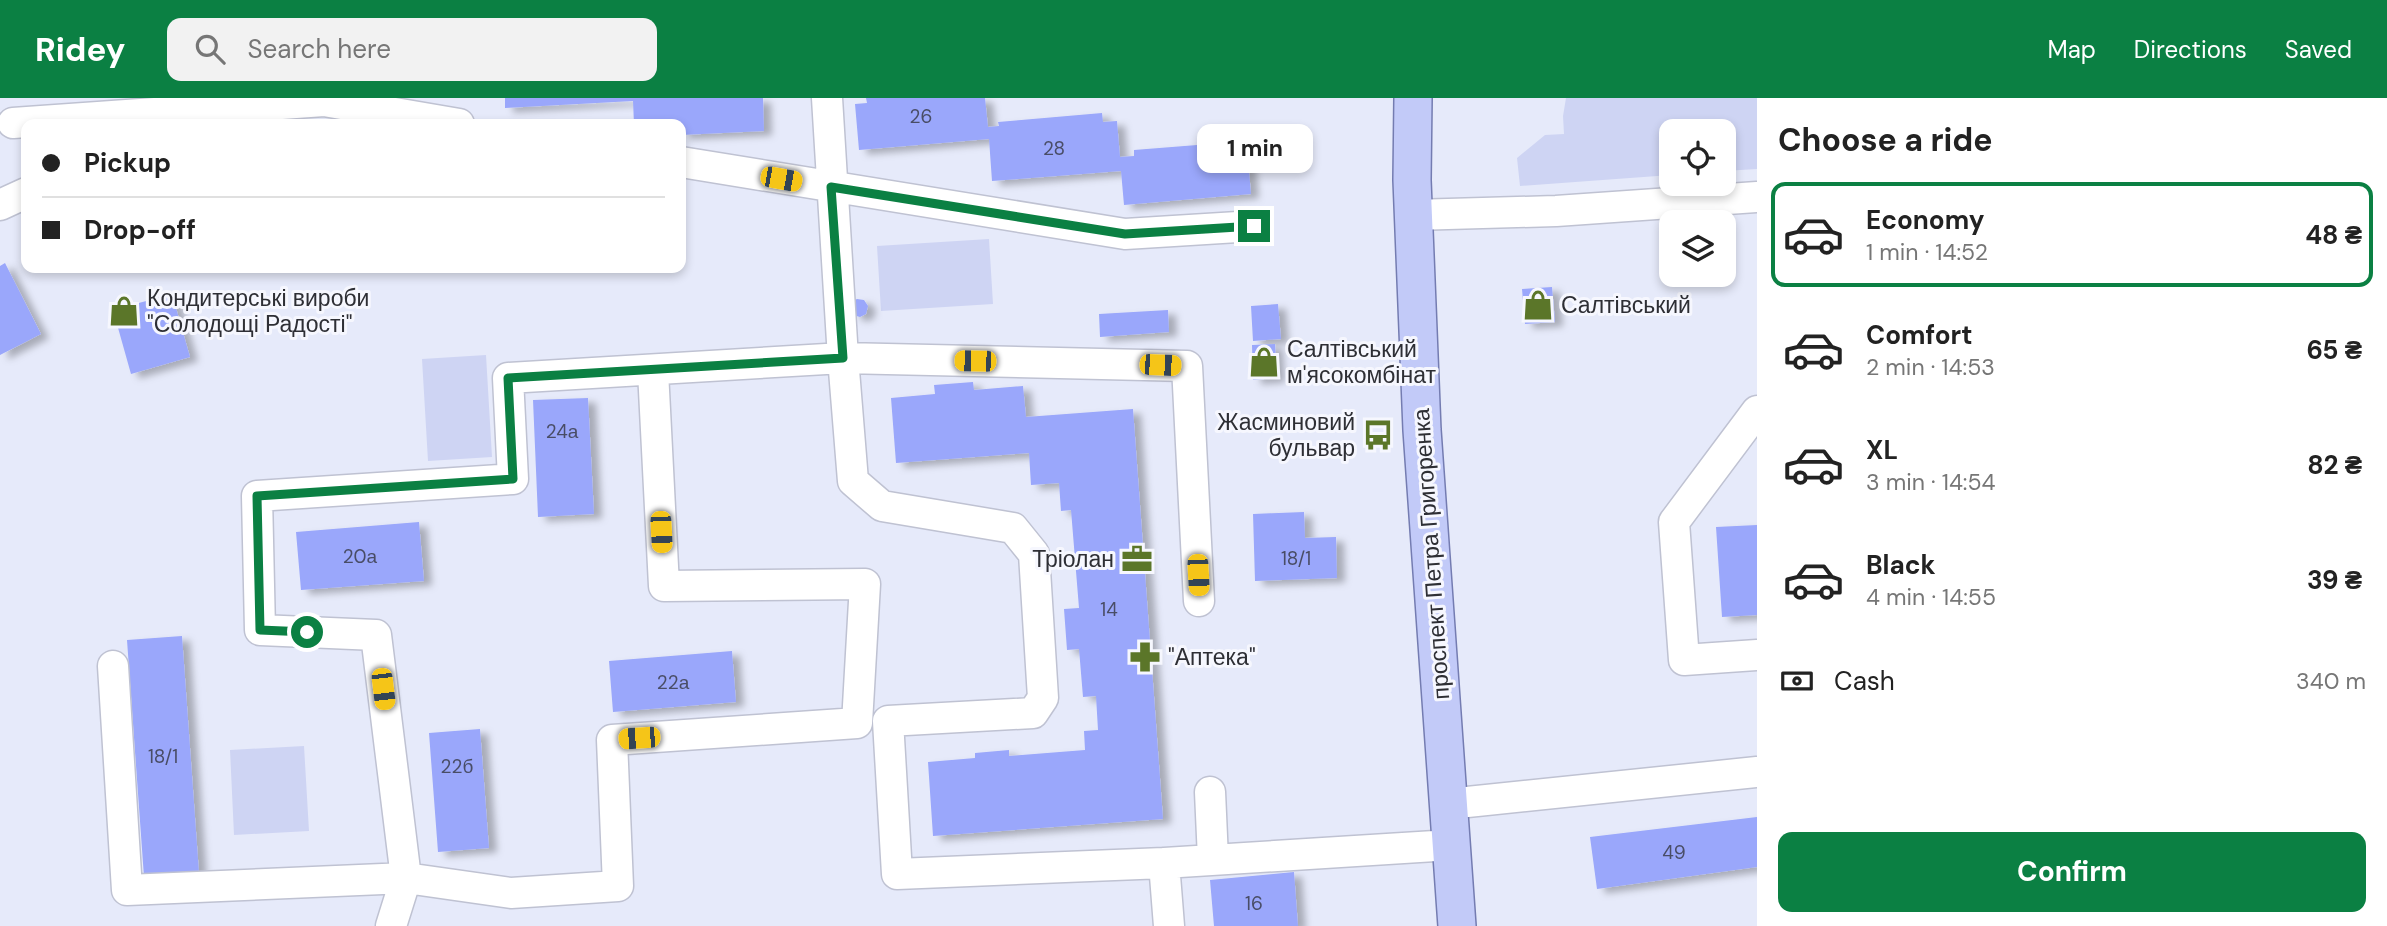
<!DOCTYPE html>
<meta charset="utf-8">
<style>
body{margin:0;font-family:"DM Sans",sans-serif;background:#f2f2f2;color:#222;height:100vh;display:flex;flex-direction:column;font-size:26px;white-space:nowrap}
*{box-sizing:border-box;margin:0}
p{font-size:23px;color:#767676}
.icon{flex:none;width:38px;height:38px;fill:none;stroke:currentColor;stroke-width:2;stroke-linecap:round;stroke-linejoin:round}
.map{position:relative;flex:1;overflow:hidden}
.panel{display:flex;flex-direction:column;background:#fff;width:630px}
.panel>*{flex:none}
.guide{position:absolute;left:21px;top:21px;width:665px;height:154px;border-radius:14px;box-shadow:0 4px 10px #0003;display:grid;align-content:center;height:154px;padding:0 21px;background:#fff}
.tools{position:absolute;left:1659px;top:21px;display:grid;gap:14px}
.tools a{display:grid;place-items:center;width:77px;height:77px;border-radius:14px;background:#fff;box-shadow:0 4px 10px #0003;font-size:35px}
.end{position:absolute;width:32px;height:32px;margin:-16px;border:9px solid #0b8043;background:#fff;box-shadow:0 0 0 4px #fff}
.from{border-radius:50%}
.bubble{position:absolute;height:49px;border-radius:14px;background:#fff;box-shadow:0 4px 10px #0003;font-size:23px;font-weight:700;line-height:49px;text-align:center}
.car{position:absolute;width:21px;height:42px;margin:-21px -10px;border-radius:9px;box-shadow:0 0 5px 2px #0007;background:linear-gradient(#f5c518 24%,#345 0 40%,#f5c518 0 76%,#345 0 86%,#f5c518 0)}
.guide b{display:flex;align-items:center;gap:24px;height:66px;font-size:26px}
.guide b+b{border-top:2px solid #e0e0e0}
.guide i{width:18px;height:18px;background:#222}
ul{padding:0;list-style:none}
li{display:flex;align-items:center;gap:21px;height:105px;margin:0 14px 10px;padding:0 7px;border:4px solid transparent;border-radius:14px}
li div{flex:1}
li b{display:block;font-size:26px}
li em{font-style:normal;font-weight:700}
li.active{border-color:#0b8043}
li>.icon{width:63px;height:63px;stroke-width:1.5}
h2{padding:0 21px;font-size:32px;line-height:84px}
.pay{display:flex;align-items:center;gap:18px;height:77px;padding:0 21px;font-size:26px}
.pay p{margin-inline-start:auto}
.action{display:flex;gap:14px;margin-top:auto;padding:14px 21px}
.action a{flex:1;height:80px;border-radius:14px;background:#0b8043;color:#fff;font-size:28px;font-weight:700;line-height:80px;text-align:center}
header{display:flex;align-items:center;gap:42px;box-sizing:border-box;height:98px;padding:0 35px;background:#0b8043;color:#fff}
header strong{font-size:33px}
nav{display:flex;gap:38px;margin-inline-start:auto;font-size:24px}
.search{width:490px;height:63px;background:#f2f2f2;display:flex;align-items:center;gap:18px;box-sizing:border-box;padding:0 24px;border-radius:14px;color:#767676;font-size:26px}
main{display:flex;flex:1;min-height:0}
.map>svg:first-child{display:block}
.green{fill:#ced4f3}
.building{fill:#9aa7fb;filter:url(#shadow)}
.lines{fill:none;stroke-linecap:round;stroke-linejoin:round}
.minor-casing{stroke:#bfc2d2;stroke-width:33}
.major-casing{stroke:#747cb1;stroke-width:40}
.minor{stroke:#fff;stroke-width:30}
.major{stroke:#c2caf8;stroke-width:37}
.route{stroke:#0b8043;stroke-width:9}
.labels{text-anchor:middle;stroke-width:6;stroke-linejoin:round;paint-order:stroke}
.number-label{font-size:19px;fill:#494d66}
.poi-label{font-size:23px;fill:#2e2f35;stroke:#f6f7fe;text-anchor:start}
.street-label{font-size:23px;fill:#2e2f35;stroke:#f6f7fe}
</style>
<header>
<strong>Ridey</strong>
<div class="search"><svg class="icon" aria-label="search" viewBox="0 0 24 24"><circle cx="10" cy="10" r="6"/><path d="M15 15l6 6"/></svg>Search here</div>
<nav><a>Map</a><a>Directions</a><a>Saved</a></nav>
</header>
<main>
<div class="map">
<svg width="1757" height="828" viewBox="0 0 1757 828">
<defs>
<filter id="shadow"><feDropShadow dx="8" dy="4.5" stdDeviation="3.5" flood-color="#0004"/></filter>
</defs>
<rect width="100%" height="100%" fill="#e6eafa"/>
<!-- green -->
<path class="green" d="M1566 0H1757V71L1724 73V33H1671V77L1520 88 1517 60 1545 37 1564 36 1563 18Z
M989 141 993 206 881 213 877 148Z
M486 257 492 359 428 363 422 261Z
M304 648 309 733 234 737 230 652Z"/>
<!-- building -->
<path class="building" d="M505 0H763L764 33 681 37V26H634L633 3 505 10Z
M866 0H985L988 29 999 28 998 24 1102 15 1103 24 1117 23 1120 59 1134 58V52L1235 44V51L1247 50 1251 96 1124 107 1121 73 992 83 989 41 859 52 855 6 867 5Z
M5 165 41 236 0 257V168Z
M1552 189 1555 224 1525 226 1522 191Z
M172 196 190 259 131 276 113 212Z
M857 201 864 202 868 208 866 216 860 219 853 217 851 204Z
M1278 206 1281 241 1253 243 1251 208Z
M1168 212 1169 234 1100 239 1099 216Z
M1275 246 1277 280 1253 282 1252 247Z
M973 284 974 292 1023 288 1026 319 1133 311 1163 721 933 738 928 664 975 660V655L1009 652V658L1085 652 1084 633 1098 632 1096 598 1083 599 1079 551 1067 552 1064 511 1079 510 1071 412 1061 413 1059 385 1031 387 1029 355 896 365 891 300 935 296 934 287Z
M588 300 594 416 538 419 533 302Z
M1304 414 1305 440 1336 439 1337 480 1255 483 1253 416Z
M419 424 424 483 301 492 296 434Z
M1757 427V517L1722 519 1716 429Z
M182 538 199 775 144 779 127 542Z
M732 553 736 604 613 614 609 563Z
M480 631 489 750 438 754 429 635Z
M1757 719V769L1597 791 1590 739Z
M1294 774 1298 828H1214L1210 782Z"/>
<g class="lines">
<!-- minor casing -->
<g class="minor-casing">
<path id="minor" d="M827 0 843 260 853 383 882 408 1013 430 1034 456 1043 600 1033 615 888 623 897 776 1164 765 1451 747
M13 25 324 3 459 26
M681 64 1125 136 1254 128
M0 107 26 95
M1413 117 1556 113 1757 99
M1757 313 1674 424 1684 562 1757 557
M113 568 127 792 406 780 511 795 618 788 612 642 857 625 865 486 664 488 653 273
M1210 694 1213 761
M1448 706 1757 674
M1164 765 1169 828
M391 828 406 780 376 537 260 532 257 398 513 381 508 280 843 260 1187 268 1199 503"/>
</g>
<!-- major casing -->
<g class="major-casing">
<path id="major" d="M1413 0 1412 82 1422 332 1457 828"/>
</g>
<!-- minor -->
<use href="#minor" class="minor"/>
<!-- major -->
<use href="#major" class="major"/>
</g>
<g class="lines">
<!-- route -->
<path class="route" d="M307 534 260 532 257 398 513 381 508 280 843 260 831 89 1125 136 1254 128"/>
</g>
<!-- icons -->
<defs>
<g id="shop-bare" transform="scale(2.415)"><path d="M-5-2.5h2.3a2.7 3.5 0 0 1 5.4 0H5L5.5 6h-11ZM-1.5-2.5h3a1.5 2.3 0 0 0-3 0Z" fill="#5b7629" stroke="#f6f7fe" stroke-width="2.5" paint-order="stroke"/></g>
<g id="bus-bare" transform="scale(2.415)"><path d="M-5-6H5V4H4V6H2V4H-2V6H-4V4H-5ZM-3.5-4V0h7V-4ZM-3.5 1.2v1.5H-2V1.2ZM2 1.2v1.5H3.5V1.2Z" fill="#5b7629" stroke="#f6f7fe" stroke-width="2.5" paint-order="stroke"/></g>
<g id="office-bare" transform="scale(2.415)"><path d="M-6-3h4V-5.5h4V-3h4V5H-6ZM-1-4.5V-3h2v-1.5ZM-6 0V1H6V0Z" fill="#5b7629" stroke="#f6f7fe" stroke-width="2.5" paint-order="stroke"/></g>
<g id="pharmacy-bare" transform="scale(2.415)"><path d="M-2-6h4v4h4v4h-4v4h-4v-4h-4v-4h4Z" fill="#5b7629" stroke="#f6f7fe" stroke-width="2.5" paint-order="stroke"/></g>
</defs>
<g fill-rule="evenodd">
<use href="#shop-bare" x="1538" y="207"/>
<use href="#shop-bare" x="124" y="213"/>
<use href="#shop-bare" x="1264" y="264"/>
<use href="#bus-bare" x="1378" y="337"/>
<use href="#office-bare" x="1137" y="461"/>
<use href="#pharmacy-bare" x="1145" y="559"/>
</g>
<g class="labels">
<!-- number labels -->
<g class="number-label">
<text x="921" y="25">26</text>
<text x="1054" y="57">28</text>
<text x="562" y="340">24а</text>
<text x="360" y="465">20а</text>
<text x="1296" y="467">18/1</text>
<text x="1109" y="518">14</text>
<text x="673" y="591">22а</text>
<text x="163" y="665">18/1</text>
<text x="457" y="675">22б</text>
<text x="1674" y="761">49</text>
<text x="1254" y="812">16</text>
</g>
<!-- poi labels -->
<g class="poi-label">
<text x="147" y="208">Кондитерські вироби<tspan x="147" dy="26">"Солодощі Радості"</tspan></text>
<text x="1561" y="215">Салтівський</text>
<text x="1287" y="259">Салтівський<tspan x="1287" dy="26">м'ясокомбінат</tspan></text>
<text x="1355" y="332" text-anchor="end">Жасминовий<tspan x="1355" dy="26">бульвар</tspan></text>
<text x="1114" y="469" text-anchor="end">Тріолан</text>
<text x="1168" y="567">"Аптека"</text>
</g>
<!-- street labels -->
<g class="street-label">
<text transform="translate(1431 456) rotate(-94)" y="8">проспект Петра Григоренка</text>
</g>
</g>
</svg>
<div class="tools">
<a><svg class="icon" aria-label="locate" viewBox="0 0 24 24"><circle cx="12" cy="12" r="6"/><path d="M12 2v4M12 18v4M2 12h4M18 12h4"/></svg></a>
<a><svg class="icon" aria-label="layers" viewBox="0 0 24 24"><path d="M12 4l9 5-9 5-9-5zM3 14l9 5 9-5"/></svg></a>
</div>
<i class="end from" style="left:307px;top:534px"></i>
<i class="end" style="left:1254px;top:128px"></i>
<div class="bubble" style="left:1197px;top:26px;width:116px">1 min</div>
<i class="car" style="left:781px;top:81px;rotate:100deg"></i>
<i class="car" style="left:975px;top:263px;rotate:271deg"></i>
<i class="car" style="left:1160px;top:267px;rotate:92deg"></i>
<i class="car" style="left:661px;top:434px;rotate:177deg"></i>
<i class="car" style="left:1198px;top:477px;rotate:177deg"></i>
<i class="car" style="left:383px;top:591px;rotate:173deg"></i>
<i class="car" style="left:639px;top:640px;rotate:266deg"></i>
<div class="guide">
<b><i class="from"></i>Pickup</b>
<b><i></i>Drop-off</b>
</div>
</div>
<section class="panel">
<h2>Choose a ride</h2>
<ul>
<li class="active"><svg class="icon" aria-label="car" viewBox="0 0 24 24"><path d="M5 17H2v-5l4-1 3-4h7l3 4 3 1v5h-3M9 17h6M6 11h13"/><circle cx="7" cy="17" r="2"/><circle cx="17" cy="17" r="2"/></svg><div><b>Economy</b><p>1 min · 14:52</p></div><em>48 ₴</em></li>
<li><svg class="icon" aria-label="car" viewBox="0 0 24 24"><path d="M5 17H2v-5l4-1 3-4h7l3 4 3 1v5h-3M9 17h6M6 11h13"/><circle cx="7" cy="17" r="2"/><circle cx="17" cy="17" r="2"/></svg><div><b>Comfort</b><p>2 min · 14:53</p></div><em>65 ₴</em></li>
<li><svg class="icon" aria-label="car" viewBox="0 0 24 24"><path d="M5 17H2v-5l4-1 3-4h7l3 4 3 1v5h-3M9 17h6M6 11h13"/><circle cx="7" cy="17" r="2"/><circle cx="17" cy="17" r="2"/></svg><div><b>XL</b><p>3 min · 14:54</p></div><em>82 ₴</em></li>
<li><svg class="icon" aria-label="car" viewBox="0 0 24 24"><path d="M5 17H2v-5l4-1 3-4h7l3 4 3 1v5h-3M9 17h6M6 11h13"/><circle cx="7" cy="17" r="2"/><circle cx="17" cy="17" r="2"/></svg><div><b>Black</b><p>4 min · 14:55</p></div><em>39 ₴</em></li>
</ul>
<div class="pay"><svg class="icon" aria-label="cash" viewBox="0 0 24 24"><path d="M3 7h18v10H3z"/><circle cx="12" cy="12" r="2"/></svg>Cash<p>340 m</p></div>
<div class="action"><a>Confirm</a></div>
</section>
</main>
